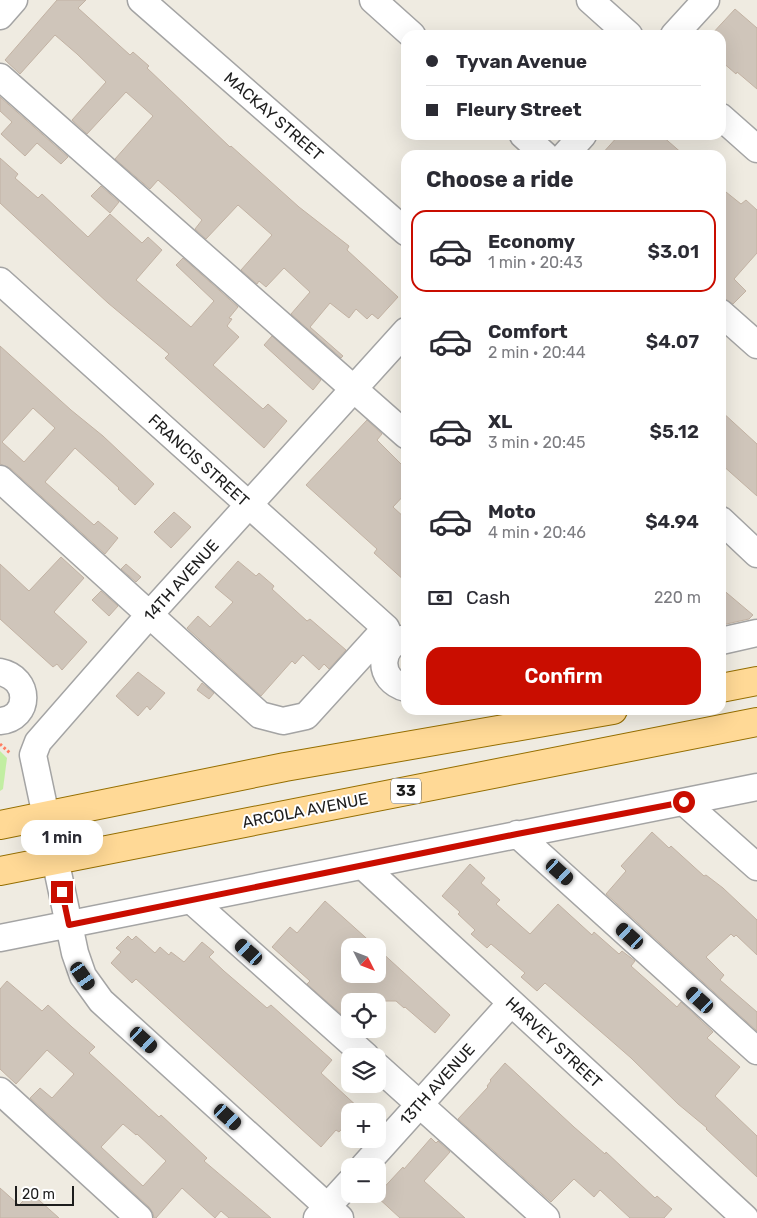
<!DOCTYPE html>
<meta charset="utf-8">
<style>
body{margin:0;font-family:Rubik,sans-serif;background:#f2f2f3;color:#2b2b33;height:100vh;display:flex;flex-direction:column;font-size:19px;white-space:nowrap}
*{box-sizing:border-box;margin:0}
p{font-size:16px;color:#7c7c81}
.icon{flex:none;width:28px;height:28px;fill:none;stroke:currentColor;stroke-width:2;stroke-linecap:round;stroke-linejoin:round}
.map{position:relative;flex:1;overflow:hidden}
.sheet{position:absolute;left:401px;top:150px;width:325px;height:565px;display:flex;flex-direction:column;background:#fff;border-radius:15px;box-shadow:0 5px 20px #0002}
.sheet>*{flex:none}
.top-card{position:absolute;left:401px;top:30px;width:325px;height:110px;border-radius:15px;box-shadow:0 5px 20px #0002;display:grid;align-content:center;height:110px;padding:0 25px;background:#fff}
.needle{width:32px;rotate:132deg}
.controls{position:absolute;left:341px;top:938px;display:grid;gap:10px}
.controls a{display:grid;place-items:center;width:45px;height:45px;border-radius:10px;background:#fff;box-shadow:0 5px 20px #0002;font-size:25px}
.scale{position:absolute;left:15px;bottom:12px;width:59px;box-sizing:border-box;padding-left:5px;border:2px solid #1d1d1d;border-top:0;font-size:14px;line-height:18px;white-space:nowrap;color:#1d1d1d;-webkit-text-stroke:4px #fff;paint-order:stroke}
.end{position:absolute;width:22px;height:22px;margin:-11px;border:6px solid #c90d00;background:#fff;box-shadow:0 0 0 2px #fff}
.from{border-radius:50%}
.bubble{position:absolute;height:35px;border-radius:15px;background:#fff;box-shadow:0 5px 20px #0002;font-size:16px;font-weight:600;line-height:35px;text-align:center}
.car{position:absolute;width:15px;height:30px;margin:-15px -8px;border-radius:6px;box-shadow:0 0 4px 1px #0007;background:linear-gradient(#222 24%,#8ab4d8 0 40%,#222 0 76%,#8ab4d8 0 86%,#222 0)}
.top-card b{display:flex;align-items:center;gap:18px;height:48px;font-size:19px}
.top-card b+b{border-top:1px solid #e1e1e2}
.top-card i{width:12px;height:12px;background:#2b2b33}
ul{padding:0;list-style:none}
li{display:flex;align-items:center;gap:15px;height:82px;margin:0 10px 8px;padding:0 15px;border:2px solid transparent;border-radius:15px}
li div{flex:1}
li b{display:block;font-size:19px}
li em{font-style:normal;font-weight:600}
li.active{border-color:#c90d00}
li>.icon{width:45px;height:45px;stroke-width:1.5}
h2{padding:0 25px;font-size:22px;line-height:60px}
.pay{display:flex;align-items:center;gap:12px;height:55px;padding:0 25px;font-size:19px}
.pay p{margin-inline-start:auto}
.button{display:flex;gap:10px;margin-top:auto;padding:10px 25px}
.button a{flex:1;height:58px;border-radius:15px;background:#c90d00;color:#fff;font-size:20px;font-weight:600;line-height:58px;text-align:center}
.map>svg:first-child{display:block}
.grass{fill:#c2eea2}
.building{fill:#cfc5ba;stroke:#c2b2a3;fill-rule:evenodd}
.lines{fill:none;stroke-linecap:round;stroke-linejoin:round}
.minor-casing{stroke:#a4a4a4;stroke-width:29}
.major-casing{stroke:#956e00;stroke-width:30}
.path{stroke:#ff7d62;stroke-width:3;stroke-dasharray:2.5 2.5;stroke-linecap:butt}
.minor{stroke:#fff;stroke-width:26}
.major{stroke:#ffd996;stroke-width:28}
.route{stroke:#c90d00;stroke-width:6}
.labels{text-anchor:middle;stroke-width:4;stroke-linejoin:round;paint-order:stroke}
.shield{fill:#fff;stroke:#616161;stroke-width:1}
.shield-label{font-size:15px;font-weight:bold;fill:#1d1d1d}
.street-label{font-size:16px;fill:#1d1d1d;stroke:#fff}
</style>
<div class="map">
<svg width="757" height="1218" viewBox="0 0 757 1218">
<rect width="100%" height="100%" fill="#efebe1"/>
<!-- grass -->
<path class="grass" d="M0 751 7 758 3 789 0 791Z"/>
<!-- building -->
<path class="building" d="M57 0H86L78 8 130 55 133 52 149 66 147 68 230 147 231 146 299 207 349 246 347 250 398 297 378 319 372 314 367 319 356 309 349 318 330 303 310 327 343 356 341 358 291 314 310 292 284 268 266 287 259 281 257 284 241 270 272 235 238 205 206 239 195 229 202 220 176 196 158 180 150 189 115 159 153 116 126 92 87 134 72 120 106 82 77 54 55 35 20 74 5 60Z
M735 9 757 28V89L737 72 736 74 721 61V35H711Z
M0 97 68 157 61 164 37 143 25 156 1 134 12 122 0 111Z
M619 135H661L684 155H601Z
M0 158 18 174 15 178 38 198 42 194 88 237 110 214 142 243 148 237 162 250 136 280 191 327 214 301 176 265 183 258 238 307 229 318 232 319 227 326 239 337 213 365 263 409 268 404 287 421 264 448 165 358 169 354 108 303 0 203Z
M101 186 119 202 110 213 91 196Z
M721 188 741 204 746 200 757 210V253L734 279 746 291 733 304 724 298H721Z
M272 336 321 380 313 390 264 345Z
M0 346 71 410 103 436 154 484 135 505 118 489 119 488 75 448 45 482 94 525 98 521 118 538 105 554 10 468 0 464ZM33 408 55 428 24 462 2 442Z
M721 411 757 444V496L721 464Z
M367 420 382 434 377 440 406 469V493L393 507 406 519V582L374 553 377 549 306 485Z
M174 512 191 527 171 548 154 532Z
M61 557 84 578 54 612 87 642 62 670 57 664 53 667 0 619V564L29 591Z
M238 561 256 576 259 573 274 586 272 589 307 621 310 619 346 650 329 669 324 664 319 670 303 655 295 664 292 661 261 696 187 628 198 616 210 627 233 602 215 587Z
M126 564 141 577 136 582 121 569Z
M721 588 753 615 749 619 722 625 721 624Z
M101 591 118 606 109 616 92 600Z
M138 672 165 693 150 710 147 706 138 716 116 696Z
M202 683 214 693 209 699 197 690Z
M652 832 669 848 671 846 704 876 706 875 723 888 757 920V955L736 935 734 937 731 934 706 957 724 975 720 980 757 1012V1031L606 894 626 871 621 866Z
M470 864 485 878 481 883 500 900 496 904 530 934 558 904 592 935 594 932 619 954 622 951 635 961 631 966 677 1007 681 1002 713 1032 707 1038 740 1067 715 1096 757 1136V1177L706 1129 707 1128 678 1104 631 1058 545 983 537 991 521 977 525 973 491 944 487 948 471 934 475 930 458 914 460 912 442 896Z
M325 901 375 946H350V974H378V949L450 1015 435 1033 405 1007 404 1008 396 1001H350V1022L307 984 310 981 272 947 290 927 297 933Z
M128 936 132 940 136 936 155 953 160 947 169 955 171 952 184 962 202 942 214 952 209 957 224 971 267 1008 271 1005 332 1060 321 1073 360 1109 358 1111H350V1120L339 1132 336 1130 321 1147 136 979 132 983 111 963 121 952 116 948Z
M7 981 42 1011 48 1005 72 1027 95 1047 89 1053 159 1117 161 1115 207 1158 204 1161 271 1218H229L221 1211 215 1218 182 1188 156 1218H154L153 1213 149 1207 30 1098 40 1088 52 1098 74 1074 47 1050 16 1084 0 1069V989ZM123 1124 136 1135 137 1134 166 1161 143 1186 101 1147Z
M505 1063 574 1127 605 1154 606 1152 655 1198 657 1196 672 1209 664 1218H630L600 1190 594 1197 574 1179 551 1202 458 1119 488 1087 487 1086 491 1081 490 1080Z
M431 1138 436 1143 438 1141 450 1152 424 1181 465 1218H400L376 1196 403 1167 404 1169Z
M0 1188 19 1205 31 1193 59 1218H0Z"/>
<g class="lines">
<!-- minor casing -->
<g class="minor-casing">
<path id="minor" d="M141 0 406 232
M373 0 412 35
M590 0 629 35
M0 16 14 0
M674 35 706 0
M0 77 406 435
M721 117 757 149
M523 135 545 155
M565 155 583 135
M0 281 386 628 393 644
M721 313 757 345
M0 479 260 715 283 721 306 716 386 628
M721 520 757 554
M406 638C377 645 377 681 406 688
M721 641 757 633
M0 672C31 678 31 718 0 721
M684 802 757 867
M517 834 757 1051
M363 866 745 1218
M191 900 366 1056
M0 938 757 787
M378 1067 546 1218
M0 1091 139 1218
M364 1166 511 1003
M317 1218 350 1182
M340 1218 101 1001 83 976 75 953 33 755 38 742 150 614 406 331"/>
</g>
<!-- major casing -->
<g class="major-casing">
<path id="major" d="M721 688 757 681
M0 825 285 767 613 710
M0 871 757 722"/>
</g>
<!-- path -->
<path class="path" d="M0 744 11 754"/>
<!-- minor -->
<use href="#minor" class="minor"/>
<!-- major -->
<use href="#major" class="major"/>
</g>
<g class="lines">
<!-- route -->
<path class="route" d="M62 892 69 925 517 834 684 802"/>
</g>
<g class="labels">
<!-- shield labels -->
<rect class="shield" x="391" y="778.5" width="30" height="25" rx="4"/>
<g class="shield-label">
<text x="406" y="796">33</text>
</g>
<!-- street labels -->
<g class="street-label">
<text transform="translate(274 116) rotate(41)" y="6">MACKAY STREET</text>
<text transform="translate(199 460) rotate(42)" y="6">FRANCIS STREET</text>
<text transform="translate(181 580) rotate(-48)" y="6">14TH AVENUE</text>
<text transform="translate(305 810) rotate(-11)" y="6">ARCOLA AVENUE</text>
<text transform="translate(554 1042) rotate(43)" y="6">HARVEY STREET</text>
<text transform="translate(437 1084) rotate(-48)" y="6">13TH AVENUE</text>
</g>
</g>
</svg>
<div class="controls">
<a><svg class="needle" viewBox="-14 -14 28 28"><path d="M0-13l5 13h-10z" fill="#e53935"/><path d="M0 13l5-13h-10z" fill="#7c7c81"/></svg></a>
<a><svg class="icon" aria-label="locate" viewBox="0 0 24 24"><circle cx="12" cy="12" r="6"/><path d="M12 2v4M12 18v4M2 12h4M18 12h4"/></svg></a>
<a><svg class="icon" aria-label="layers" viewBox="0 0 24 24"><path d="M12 4l9 5-9 5-9-5zM3 14l9 5 9-5"/></svg></a>
<a>+</a>
<a>−</a>
</div>
<div class="scale">20 m</div>
<i class="end from" style="left:684px;top:802px"></i>
<i class="end" style="left:62px;top:892px"></i>
<div class="bubble" style="left:21px;top:820px;width:82px">1 min</div>
<i class="car" style="left:560px;top:872px;rotate:132deg"></i>
<i class="car" style="left:630px;top:936px;rotate:312deg"></i>
<i class="car" style="left:249px;top:952px;rotate:312deg"></i>
<i class="car" style="left:83px;top:976px;rotate:145deg"></i>
<i class="car" style="left:700px;top:1000px;rotate:312deg"></i>
<i class="car" style="left:144px;top:1040px;rotate:132deg"></i>
<i class="car" style="left:228px;top:1117px;rotate:132deg"></i>
<div class="top-card">
<b><i class="from"></i>Tyvan Avenue</b>
<b><i></i>Fleury Street</b>
</div>
<section class="sheet">
<h2>Choose a ride</h2>
<ul>
<li class="active"><svg class="icon" aria-label="car" viewBox="0 0 24 24"><path d="M5 17H2v-5l4-1 3-4h7l3 4 3 1v5h-3M9 17h6M6 11h13"/><circle cx="7" cy="17" r="2"/><circle cx="17" cy="17" r="2"/></svg><div><b>Economy</b><p>1 min · 20:43</p></div><em>$3.01</em></li>
<li><svg class="icon" aria-label="car" viewBox="0 0 24 24"><path d="M5 17H2v-5l4-1 3-4h7l3 4 3 1v5h-3M9 17h6M6 11h13"/><circle cx="7" cy="17" r="2"/><circle cx="17" cy="17" r="2"/></svg><div><b>Comfort</b><p>2 min · 20:44</p></div><em>$4.07</em></li>
<li><svg class="icon" aria-label="car" viewBox="0 0 24 24"><path d="M5 17H2v-5l4-1 3-4h7l3 4 3 1v5h-3M9 17h6M6 11h13"/><circle cx="7" cy="17" r="2"/><circle cx="17" cy="17" r="2"/></svg><div><b>XL</b><p>3 min · 20:45</p></div><em>$5.12</em></li>
<li><svg class="icon" aria-label="car" viewBox="0 0 24 24"><path d="M5 17H2v-5l4-1 3-4h7l3 4 3 1v5h-3M9 17h6M6 11h13"/><circle cx="7" cy="17" r="2"/><circle cx="17" cy="17" r="2"/></svg><div><b>Moto</b><p>4 min · 20:46</p></div><em>$4.94</em></li>
</ul>
<div class="pay"><svg class="icon" aria-label="cash" viewBox="0 0 24 24"><path d="M3 7h18v10H3z"/><circle cx="12" cy="12" r="2"/></svg>Cash<p>220 m</p></div>
<div class="button"><a>Confirm</a></div>
</section>
</div>
